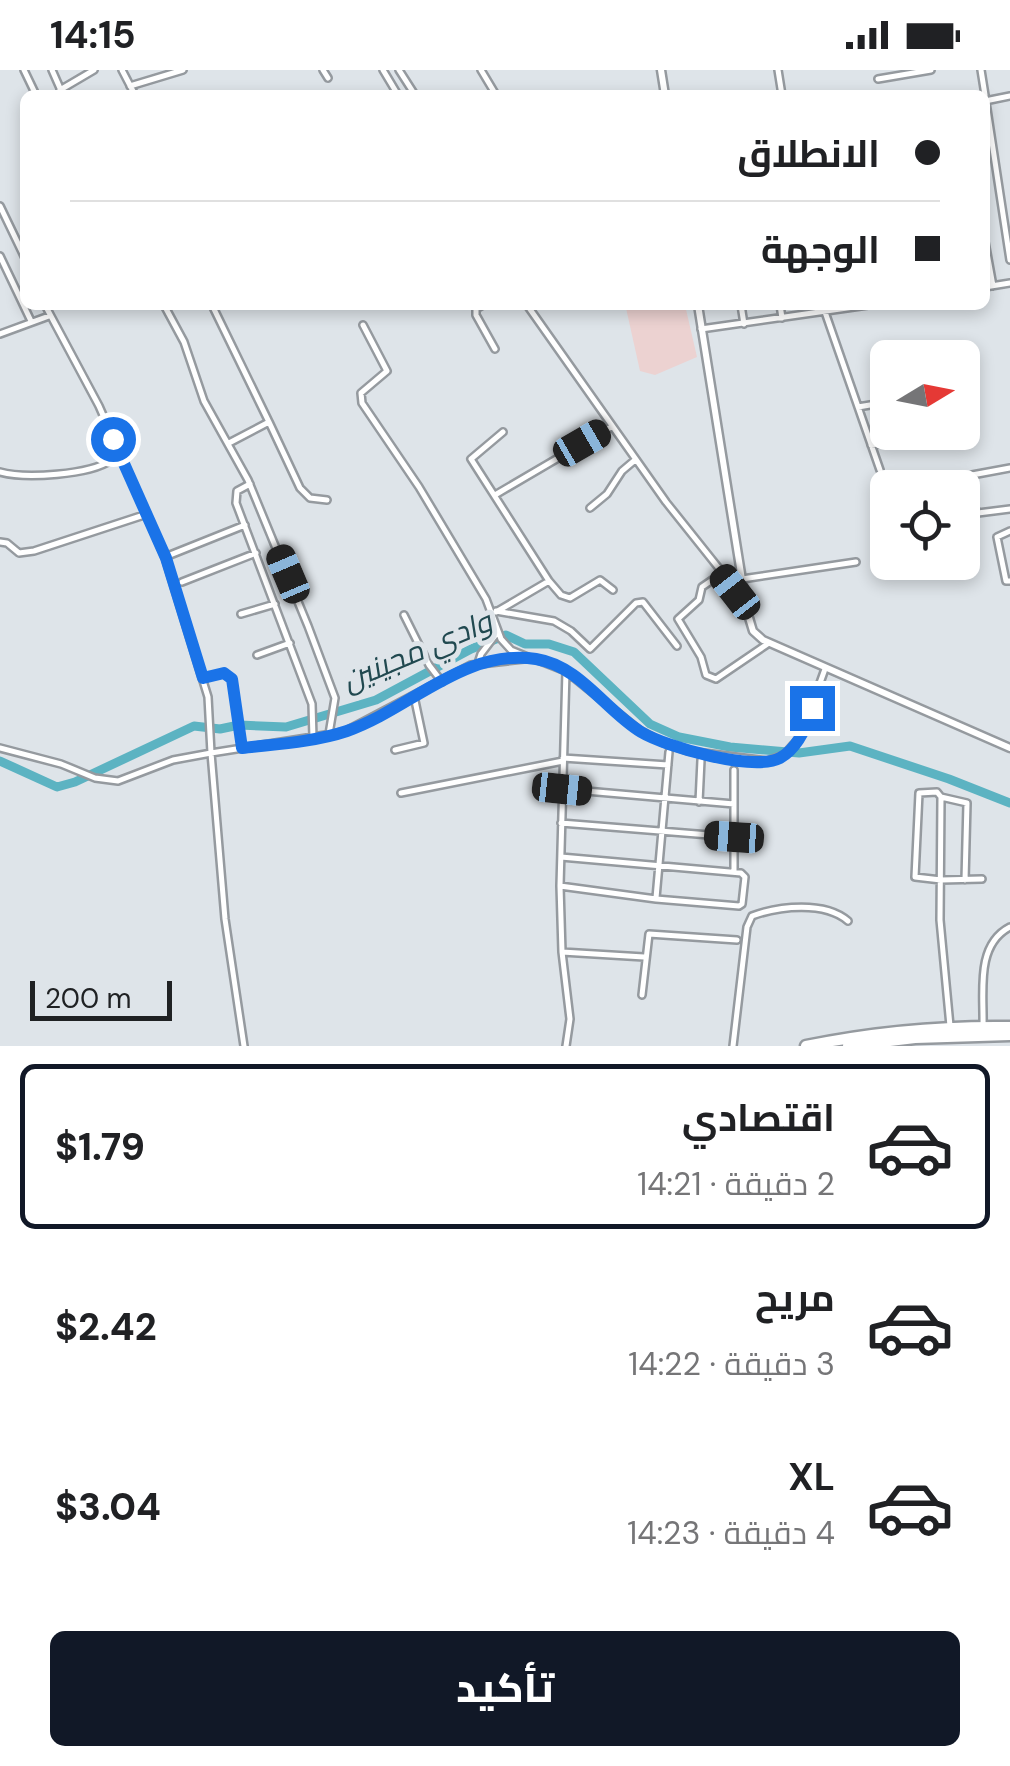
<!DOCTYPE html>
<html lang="ar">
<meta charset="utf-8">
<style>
body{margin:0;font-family:"DM Sans",Cairo,sans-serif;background:#f2f2f2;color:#202124;direction:rtl;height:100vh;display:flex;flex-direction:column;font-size:38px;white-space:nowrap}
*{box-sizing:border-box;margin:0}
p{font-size:32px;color:#757577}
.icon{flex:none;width:55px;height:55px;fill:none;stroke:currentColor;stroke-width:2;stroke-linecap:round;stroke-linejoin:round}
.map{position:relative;height:976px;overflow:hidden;direction:ltr}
.panel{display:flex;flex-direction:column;background:#fff;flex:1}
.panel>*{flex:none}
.top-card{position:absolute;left:20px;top:20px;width:970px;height:220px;border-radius:15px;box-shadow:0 5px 15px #0003;direction:rtl;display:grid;align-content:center;height:220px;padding:0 50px;background:#fff}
.needle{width:65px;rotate:80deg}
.buttons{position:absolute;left:870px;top:270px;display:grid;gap:20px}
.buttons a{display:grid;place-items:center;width:110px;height:110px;border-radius:15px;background:#fff;box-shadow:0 5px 15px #0003;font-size:50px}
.scale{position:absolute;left:30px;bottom:25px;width:142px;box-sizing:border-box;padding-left:10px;border:5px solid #1f2123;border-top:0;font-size:28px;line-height:35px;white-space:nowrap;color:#1f2123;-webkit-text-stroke:8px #dee4e9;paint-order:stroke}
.end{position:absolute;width:45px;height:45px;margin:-22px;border:12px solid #1a73e8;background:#fff;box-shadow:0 0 0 5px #fff}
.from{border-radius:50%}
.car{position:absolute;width:30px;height:60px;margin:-30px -15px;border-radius:12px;box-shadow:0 0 8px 2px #0007;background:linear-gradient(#222 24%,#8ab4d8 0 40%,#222 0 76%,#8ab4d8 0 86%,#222 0)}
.top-card b{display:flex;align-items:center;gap:35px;height:95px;font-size:38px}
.top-card b+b{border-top:2px solid #e0e0e0}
.top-card i{width:25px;height:25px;background:#202124}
ul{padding:18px 0 0;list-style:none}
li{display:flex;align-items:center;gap:30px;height:165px;margin:0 20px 15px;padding:0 30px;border:5px solid transparent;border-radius:15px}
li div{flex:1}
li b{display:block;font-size:38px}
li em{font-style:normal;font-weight:800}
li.current{border-color:#111827}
li>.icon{width:90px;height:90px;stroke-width:1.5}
.primary-button{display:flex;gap:20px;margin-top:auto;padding:20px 50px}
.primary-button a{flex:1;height:115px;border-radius:15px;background:#111827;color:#fff;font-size:40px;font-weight:800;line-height:115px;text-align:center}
.status{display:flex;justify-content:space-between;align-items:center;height:70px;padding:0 50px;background:#fff;direction:ltr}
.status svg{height:28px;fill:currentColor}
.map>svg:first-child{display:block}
.education{fill:#ecd2d1}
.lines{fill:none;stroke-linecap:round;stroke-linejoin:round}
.river{stroke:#5cb3c2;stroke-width:9}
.street-casing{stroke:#959a9f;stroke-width:10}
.secondary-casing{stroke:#959a9f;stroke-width:11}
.highway-casing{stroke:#959a9f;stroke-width:15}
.street{stroke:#fff;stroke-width:5}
.secondary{stroke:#fff;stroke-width:6}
.highway{stroke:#fff;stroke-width:10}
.route{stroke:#1a73e8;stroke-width:12}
.labels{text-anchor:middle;stroke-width:10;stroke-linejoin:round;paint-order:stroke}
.water-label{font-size:30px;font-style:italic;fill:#214950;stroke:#dee4e9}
</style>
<div class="status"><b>14:15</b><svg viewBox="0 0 49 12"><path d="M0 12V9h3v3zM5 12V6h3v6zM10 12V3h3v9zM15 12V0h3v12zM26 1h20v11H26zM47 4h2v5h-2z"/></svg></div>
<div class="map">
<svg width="1010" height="976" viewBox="0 0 1010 976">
<rect width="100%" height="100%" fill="#dee4e9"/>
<!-- education -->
<path class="education" d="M637 235H685L697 287 655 305 640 301 626 238Z"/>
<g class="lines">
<!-- river -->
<path class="river" d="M0 691 57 717 75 712 194 656 220 659 239 655 286 657 376 630 471 579 506 565 525 574H549L574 582 650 654 679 667 730 677 799 683 850 676 949 709 1010 733"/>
<!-- street casing -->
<g class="street-casing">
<path id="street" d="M24 0 36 25
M52 0 63 25
M122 0 135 25
M323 0 328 8
M383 0 398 25
M399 0 415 25
M481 0 496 25
M778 0 782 25
M981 0 985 25
M878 9 931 0
M130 16 183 0
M60 20 94 0
M985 26 1010 190
M985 31 1010 26
M0 136 25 188
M985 172 993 216
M0 186 31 251
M985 217 1010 213
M164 235 184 272 204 331 248 410 308 556 335 628 329 664
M212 235 269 352
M483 235 476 239V245L495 279
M527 235 666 432 745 531
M741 235 744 254
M780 235 782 248
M825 242 880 400
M363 255 387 301 361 323 362 333 419 417 486 529 501 569 511 580 528 587
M701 259 868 235
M0 264 49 246
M858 337 888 332
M503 362 471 389 549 511 561 525 570 528 600 510 613 520
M229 373 269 352 300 418 310 428 327 430
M871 375 923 368
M1010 398 972 405 970 409 974 437 978 443 1010 439
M0 402C25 409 90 405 111 390L113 372
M250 414 237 421 236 433 312 634 313 668
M495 425 611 357
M590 438 607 424 622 401 635 390
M1010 461 997 467 1006 511H1010
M0 472 7 473 19 483 34 481 147 444
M165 487 245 455
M721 504 702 517 699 530 678 549 701 587 706 605 716 609 769 573
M742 509 856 492
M182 512 256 483
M496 541 554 551 571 561 590 579 636 533 643 532 677 576
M496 542 549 511
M241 544 275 534
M404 545 429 595 442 612
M257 585 290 573
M478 593 481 584 497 563
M566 601 560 816 562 882 570 949 566 976
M203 608 224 603 232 609 242 678
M0 678 61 694 95 708 118 711 173 690 211 683 208 627 165 487 99 336 45 235
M395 680 424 673 414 626
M563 688 668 695
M734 700V802
M563 719 734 734
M401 723 563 691
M941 727 940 850 950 956
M699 732 701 690
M561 753 734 767
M965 810 967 733 941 727 937 722 919 723 915 807 941 810 982 809
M560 816 656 829 739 836 742 834 745 807 741 803 561 787
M656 828 669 682
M562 882 644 887
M642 925 649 864 737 870
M983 956C984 923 975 875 1010 857
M244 976 225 849 211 683 344 662 471 595 533 588 566 601 639 660 664 673 688 681 767 691 784 685 801 666 825 599
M733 976 747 857 752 846C779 836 825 831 848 851"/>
</g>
<!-- secondary casing -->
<g class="secondary-casing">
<path id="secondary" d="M661 0 665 25
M698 235 747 541 753 561 763 570 1010 678"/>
</g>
<!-- highway casing -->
<g class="highway-casing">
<path id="highway" d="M806 976C874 962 941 956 1010 957
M848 976 915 968 1010 965"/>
</g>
<!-- street -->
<use href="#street" class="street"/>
<!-- secondary -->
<use href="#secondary" class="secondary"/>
<!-- highway -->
<use href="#highway" class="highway"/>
</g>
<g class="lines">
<!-- route -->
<path class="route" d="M113 369 166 488 203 608 224 603 232 609 242 678C276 674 314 672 347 661 410 639 464 578 536 589 580 596 605 640 641 662 666 677 754 702 780 688 798 678 807 656 812 638"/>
</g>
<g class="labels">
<!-- water labels -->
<g class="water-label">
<text transform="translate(417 581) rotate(-23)" y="10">وادي مجينين</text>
</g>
</g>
</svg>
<div class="buttons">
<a><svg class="needle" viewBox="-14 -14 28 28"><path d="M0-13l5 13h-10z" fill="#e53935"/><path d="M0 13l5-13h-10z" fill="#757577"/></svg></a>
<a><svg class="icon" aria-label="locate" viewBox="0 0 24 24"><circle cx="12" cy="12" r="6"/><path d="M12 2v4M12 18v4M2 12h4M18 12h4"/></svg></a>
</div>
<div class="scale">200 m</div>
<i class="end from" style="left:113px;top:369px"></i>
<i class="end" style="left:812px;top:638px"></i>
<i class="car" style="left:582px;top:373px;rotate:60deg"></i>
<i class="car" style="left:288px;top:504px;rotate:337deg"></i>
<i class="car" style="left:735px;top:522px;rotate:322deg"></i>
<i class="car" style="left:562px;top:719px;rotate:96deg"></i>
<i class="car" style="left:734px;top:767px;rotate:274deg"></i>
<div class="top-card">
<b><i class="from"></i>الانطلاق</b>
<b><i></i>الوجهة</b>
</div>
</div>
<section class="panel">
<ul>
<li class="current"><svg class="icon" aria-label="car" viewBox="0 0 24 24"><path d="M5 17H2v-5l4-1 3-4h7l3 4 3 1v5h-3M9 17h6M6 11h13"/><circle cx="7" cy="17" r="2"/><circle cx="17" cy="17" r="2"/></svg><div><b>اقتصادي</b><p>2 دقيقة · 14:21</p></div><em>$1.79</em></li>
<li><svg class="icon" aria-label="car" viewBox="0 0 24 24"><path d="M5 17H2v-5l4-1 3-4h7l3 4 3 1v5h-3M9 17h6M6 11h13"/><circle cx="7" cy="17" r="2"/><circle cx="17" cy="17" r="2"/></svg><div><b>مريح</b><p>3 دقيقة · 14:22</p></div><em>$2.42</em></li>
<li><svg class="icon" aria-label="car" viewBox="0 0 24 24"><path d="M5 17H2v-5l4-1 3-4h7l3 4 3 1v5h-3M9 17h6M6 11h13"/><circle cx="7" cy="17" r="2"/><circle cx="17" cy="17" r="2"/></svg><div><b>XL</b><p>4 دقيقة · 14:23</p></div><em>$3.04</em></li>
</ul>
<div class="primary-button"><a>تأكيد</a></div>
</section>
